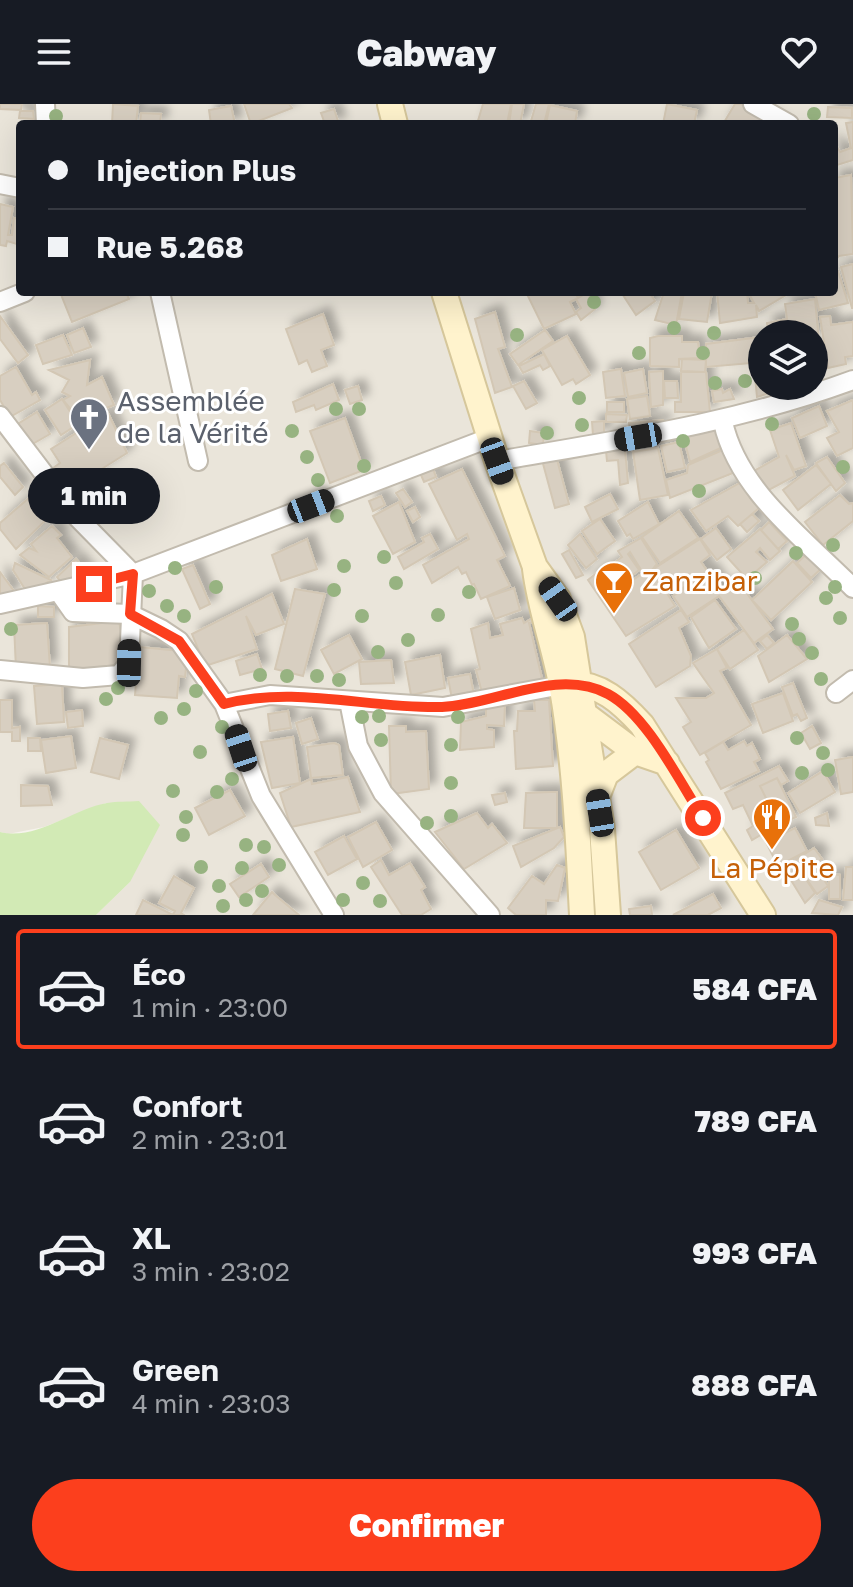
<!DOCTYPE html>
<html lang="fr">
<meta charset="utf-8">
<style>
body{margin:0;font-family:"Golos Text",sans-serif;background:#20242c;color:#f1f3f6;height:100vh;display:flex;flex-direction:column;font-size:30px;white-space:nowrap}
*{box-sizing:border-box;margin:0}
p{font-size:26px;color:#9ea1a6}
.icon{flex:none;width:44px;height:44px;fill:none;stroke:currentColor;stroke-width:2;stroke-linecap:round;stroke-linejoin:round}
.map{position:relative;height:811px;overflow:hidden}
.drawer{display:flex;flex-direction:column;background:#171b24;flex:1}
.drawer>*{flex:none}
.guide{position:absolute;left:16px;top:16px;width:822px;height:176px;border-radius:8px;box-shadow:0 8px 32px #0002;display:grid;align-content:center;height:176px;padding:0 32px;background:#171b24}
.controls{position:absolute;left:748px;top:216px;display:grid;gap:16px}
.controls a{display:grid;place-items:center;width:80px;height:80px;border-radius:50%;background:#171b24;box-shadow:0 8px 32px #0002;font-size:40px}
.end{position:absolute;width:36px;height:36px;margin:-18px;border:10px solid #fc3f1d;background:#fff;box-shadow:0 0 0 4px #fff}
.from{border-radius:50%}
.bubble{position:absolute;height:56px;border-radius:28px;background:#171b24;box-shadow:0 8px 32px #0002;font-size:26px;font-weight:800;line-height:56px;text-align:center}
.car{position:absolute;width:24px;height:48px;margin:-24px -12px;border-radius:10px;box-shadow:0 0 6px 2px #0007;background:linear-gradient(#222 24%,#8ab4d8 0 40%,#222 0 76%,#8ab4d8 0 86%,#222 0)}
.guide b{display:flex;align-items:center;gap:28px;height:76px;font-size:30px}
.guide b+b{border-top:2px solid #363941}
.guide i{width:20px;height:20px;background:#f1f3f6}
ul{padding:14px 0 0;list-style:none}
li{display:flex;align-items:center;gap:24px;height:120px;margin:0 16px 12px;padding:0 16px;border:4px solid transparent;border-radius:8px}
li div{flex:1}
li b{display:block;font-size:30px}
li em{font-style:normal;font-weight:800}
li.selected{border-color:#fc3f1d}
li>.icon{width:72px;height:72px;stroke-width:1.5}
.button{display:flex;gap:16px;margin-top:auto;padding:16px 32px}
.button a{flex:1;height:92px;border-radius:48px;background:#fc3f1d;color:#fff;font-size:32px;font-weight:800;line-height:92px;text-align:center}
header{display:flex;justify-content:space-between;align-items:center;height:104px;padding:0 32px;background:#171b24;font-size:36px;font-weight:800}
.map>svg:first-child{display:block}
.residential{fill:#eae5da;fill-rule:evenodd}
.green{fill:#d2eab5}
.building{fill:#d8cfc1;stroke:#d3c7b4;stroke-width:2;filter:url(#shadow)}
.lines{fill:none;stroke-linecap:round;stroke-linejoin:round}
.street-casing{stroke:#c2bbae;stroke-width:22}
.secondary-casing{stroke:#d6c79b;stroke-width:28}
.street{stroke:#fff;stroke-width:18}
.secondary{stroke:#fff3cd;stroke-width:24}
.tree{fill:#97b381}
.route{stroke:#fc3f1d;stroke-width:10}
.labels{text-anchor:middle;stroke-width:6;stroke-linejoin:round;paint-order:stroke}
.worship-label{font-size:28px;fill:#5b616d;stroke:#fff;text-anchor:start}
.food-label{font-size:28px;fill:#c56008;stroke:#fff;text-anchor:start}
</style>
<header><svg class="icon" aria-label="menu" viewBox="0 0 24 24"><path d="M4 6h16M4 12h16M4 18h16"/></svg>Cabway<svg class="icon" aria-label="heart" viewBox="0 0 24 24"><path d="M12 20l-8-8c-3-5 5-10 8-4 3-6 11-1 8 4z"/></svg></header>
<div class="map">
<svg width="853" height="811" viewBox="0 0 853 811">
<defs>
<filter id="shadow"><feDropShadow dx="7" dy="-7" stdDeviation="4" flood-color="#0004"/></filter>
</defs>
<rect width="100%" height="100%" fill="#f6f3ec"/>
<!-- residential -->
<path class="residential" d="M0 0H853V811H96L130 778 106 699 44 723 8 730 0 728ZM20 20H834V188H20ZM762 230H814V282H762Z"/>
<!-- green -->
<path class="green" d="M139 697 160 721 130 778 96 811H0V728C37 737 72 705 107 699 117 697 128 698 139 697Z"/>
<!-- building -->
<path class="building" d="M0 0H22L21 6 0 5Z
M113 0 138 2 136 20H112Z
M244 0H289L292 4 251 20Z
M483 0H511L507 20H477Z
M512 0H524L520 20H509Z
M536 0H549L544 20 531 17Z
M667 0 697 6 694 20H663Z
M735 0H741L780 20H723Z
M550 1 577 7 575 20H546Z
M231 2 235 20H211L209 6Z
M828 3 852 4V14L827 13Z
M334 5 339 20H325L321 9Z
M20 7H33L34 15 19 14Z
M141 9 161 10 160 20H140Z
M853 18V56L834 62V38L840 48 851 44 846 19Z
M851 71 853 150 839 152 834 158V74Z
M0 100 13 103 8 131H12L14 114 20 115V141L7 137 6 142 0 141Z
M853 160V204H852L841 163Z
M838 167 848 199 819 206 815 188H834V168Z
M60 188H126L129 195 72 218Z
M526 188H575L578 194 588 188 595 205 581 216 576 208 581 204 576 195 570 198 576 210 544 225Z
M621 188H649L655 197 636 211Z
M664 188H682L676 221 655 216Z
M684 188H712L707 218 679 215Z
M717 188H747L748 199H754L748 188H791L759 207 756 201 757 213 720 219Z
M815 195 819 237H814V230H768L767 219 787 215 785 200Z
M495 208 505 243 498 245 512 283 495 289 475 215Z
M323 210 334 241 321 246 327 262 312 268 307 256 299 260 286 225Z
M0 212 28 251 18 259 0 235Z
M830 212 831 221 853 218V252L845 253 846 260 828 264 820 213Z
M83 224 91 243 74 249 67 231Z
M545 226 553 237 518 261 510 250Z
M63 231 72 251 43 260 36 241Z
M567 232 590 271 576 280 573 275 562 281 542 246Z
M658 232H682V238H698L700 254 679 255V263L650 262V234Z
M761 233 762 258 706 263V240Z
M544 250 550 262 543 266 540 261 523 269 519 262Z
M682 255 706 256 705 268 681 267Z
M90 256 87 281 102 273 114 301 79 315 63 296 70 292 62 288 69 276 49 266Z
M16 263 32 291 36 288 40 296 10 313 0 296V272Z
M621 265 625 292 606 294 603 268Z
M643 265 647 289 628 293 624 269Z
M663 267V301L651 303 649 268Z
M681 268H706L710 308H675V298H681Z
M762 271V282H792L757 293 755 272Z
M524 277 537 299 526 305 513 282Z
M664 277H677L678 294H665Z
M333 280 339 296 316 306 314 301 296 308 293 298Z
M358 282 362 296 350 300 345 286Z
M722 285 723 289 730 285 734 295 714 298 712 287Z
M647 292 650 312 630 315 627 295Z
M62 295 78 320 61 331 45 306Z
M853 296V344L837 352 827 334 839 328 827 307Z
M607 298H624V308H607Z
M819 302 827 322 800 334 792 314Z
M37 308 50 330 29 342 16 321Z
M108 309 127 349 73 383 53 364 60 359 51 345Z
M606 310 627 311 626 318H606Z
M345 314 364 366 330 379 310 327Z
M663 316V323L630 326 629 319Z
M604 317V331H593L592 318Z
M791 319 806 362 794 366 786 351 795 372 765 388 754 367 779 353 770 326Z
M716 322 723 343 690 358 683 331Z
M530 327 544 329 543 341 529 339Z
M679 338 685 364 667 368 661 342Z
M658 344 668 391 640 396 633 348Z
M625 345 628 379 620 381 618 356 607 357 606 347Z
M725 345 738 367 670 394 666 376 687 369 688 361Z
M556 352 569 400 555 404 542 356Z
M827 353 845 379 836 387 816 359Z
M4 359 23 383 15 391 0 373V362Z
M816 361 831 380 798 406 783 386Z
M433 365 436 373 424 378 421 371Z
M462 365 505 452 497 456 510 482 481 495 474 480 472 481 466 468 462 470 458 463 432 479 423 461 469 435 467 430 457 436 429 380Z
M745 376 754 392 750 394 759 404 738 422 728 412 706 427 691 406Z
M403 385 412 398 405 403 396 389Z
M610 390 618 405 592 418 585 403Z
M840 391 849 400 853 399V417L823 441 805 418Z
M381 392 385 401 373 407 369 397Z
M29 394 48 414 16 445 0 425V419Z
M399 398 415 438 393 450 373 412Z
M648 398 659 420 633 435 630 430 627 432 618 417Z
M415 403 420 413 413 418 407 407Z
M679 407 698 434 660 459 642 433Z
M752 410 759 417 747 428 740 420Z
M600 415 615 437 597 450 582 427Z
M769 418 787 437 778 445 761 426Z
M52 422 61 431 57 434 72 453 49 473 20 451 29 444 36 447 31 440Z
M716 424 731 445 717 456 701 435Z
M760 425 780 447 770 456 760 444 756 448 767 458 747 475 727 453Z
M430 430 438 445 404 465 398 453 424 438 422 434Z
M580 430 597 455 586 464 568 441Z
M641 434 657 460 652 466 700 435 710 451 701 458 708 468 678 487 673 480 665 486 675 502 626 532 588 476 603 464 618 486 643 469 630 448 628 450 639 466 625 477 617 482 606 465 622 453 618 447Z
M307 435 317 465 281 477 272 451Z
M569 446 583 471 576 474 562 450Z
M809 448 823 463 811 474 797 459Z
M76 455 90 471 71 490 57 473Z
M793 457 812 478 771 516 752 496Z
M15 459 51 476 28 490 13 466Z
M193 461 210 500 200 505 182 465Z
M711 466 724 486 737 476 773 525 754 539 719 492 687 513 673 492Z
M0 468 14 487 3 495 0 490Z
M514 484 520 506 495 515 487 493Z
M295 485 325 490 303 572 275 565Z
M272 490 284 520 256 531 246 512 257 545 205 562 192 530Z
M715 496 736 525 709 544 691 513Z
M38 502 54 503V513H38Z
M681 506 689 518 679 524 691 552 690 562 656 583 629 540Z
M522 514 524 519 533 514 534 518 529 519 544 583 484 596 476 566 480 565 471 525 488 519 490 534 503 531 500 520Z
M119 517 127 560 69 566V523Z
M47 519 50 564 16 565 14 521Z
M744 526 758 546 730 565 717 545Z
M349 531 362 555 334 570 321 546Z
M767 531 774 539 767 545 760 537Z
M787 531 807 555 769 578 758 552Z
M139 543 182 547 187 555 185 573 179 572 177 594 135 591Z
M717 545 727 564 720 567 751 621 700 651 683 623 691 618 676 594H706L714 589 693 559Z
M257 550 262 565 240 571 236 557Z
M440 551 445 584 411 591 405 558Z
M391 556 394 579 361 580 359 558Z
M470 570 474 591 452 595 448 574Z
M793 579 807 614 801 617 797 610 793 612 782 583Z
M62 580 64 618 37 620 34 582Z
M783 589 793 617 763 629 752 600Z
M0 596H12V624L20 623V637H12V628H0Z
M534 596H549L553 662 516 665 514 627H517L518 607H535Z
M505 600 504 622 487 621V625L494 626V643L460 646 461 618 486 612V602Z
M82 606 83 622 68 624 66 608Z
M288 607 291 624 270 627 268 610Z
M311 614 318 635 302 640 296 619Z
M389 622H406V628L426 627 429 685 391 690Z
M812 622 821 639 810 645 801 629Z
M71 632 76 664 46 669 41 636Z
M293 633 300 679 272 684 261 638Z
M28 634H40L41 647H28Z
M100 634 128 641 119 675 91 668Z
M744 637 747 642 752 639 760 655 754 658 759 667 721 685 706 658 709 656 705 649 723 638 728 646Z
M334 639 339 641 343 671 311 674 307 643Z
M853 653V688L841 690 835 656Z
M779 662 788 677 781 681 777 674 760 682 779 720 752 736 747 726 753 722 743 701 733 705 725 689Z
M823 667 835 688 800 709 788 689Z
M348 673 360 708 291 723 280 689 311 675 312 680Z
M777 674 796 713 779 721 760 682Z
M21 681 48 682 52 701 21 702Z
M230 686 245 712 209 731 195 704Z
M551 688H557V724H524L526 689Z
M505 689 507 698 495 701 492 691Z
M477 709 488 724 492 720 507 739 464 765 435 728Z
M827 709 829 722 816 721 815 714Z
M376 718 392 746 363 763 348 733Z
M560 723 564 733 554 744 521 763 513 742Z
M795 724 807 747 778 762 766 738Z
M676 726 699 764 661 786 639 748Z
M344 732 357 755 328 771 315 748Z
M814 744 822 755 814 760 828 782 817 790 794 757Z
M381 756 389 771 410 759 425 783 421 786 431 805 421 811H402L371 763Z
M794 757 815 789 805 799 783 763Z
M261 760 269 773 239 793 230 780Z
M557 761 565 764 558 797 546 796V811H516L508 804 532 772 544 780Z
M846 763H853V796H843Z
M829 770 840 771V795H829Z
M174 772 194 784 181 809 184 811H136L143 796 173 811 175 807 159 799Z
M272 788 275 791 299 811H253Z
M713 790 721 804 708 811H673Z
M819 796 842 803 838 811 812 809Z
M651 802 652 811H630L629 805Z"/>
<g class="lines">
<!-- street casing -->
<g class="street-casing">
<path id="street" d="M45 0 46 20
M753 0 789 20
M0 80 20 84
M160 188 198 357
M0 198 25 188
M0 312 77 413 133 470 129 559 119 571 83 574 0 566
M723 318C738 387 805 435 853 484
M497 357C618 336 737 319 853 276
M59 488 73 508 130 510 161 525 179 537 224 600
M0 500 133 470 489 334
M836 589 853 576
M349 597 358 642 383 689 490 811
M334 811 261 692 224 600 270 591 443 603 562 581"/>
</g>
<!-- secondary casing -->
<g class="secondary-casing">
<path id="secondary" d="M390 0 395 20
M444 188 497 357 535 463 558 495 572 533 602 725 608 811
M535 465C540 506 555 544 562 585 575 660 578 735 582 811
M568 580C600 578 622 599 642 621L763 811
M579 612H587L635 648 667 659
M597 693 606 670 635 648"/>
</g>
<!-- street -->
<use href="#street" class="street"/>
<!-- secondary -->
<use href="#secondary" class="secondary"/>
</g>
<!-- trees -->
<g class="tree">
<circle cx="814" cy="10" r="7"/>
<circle cx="56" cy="12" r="7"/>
<circle cx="594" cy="198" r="7"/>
<circle cx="674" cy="224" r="7"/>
<circle cx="714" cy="229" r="7"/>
<circle cx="517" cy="231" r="7"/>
<circle cx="639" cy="249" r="7"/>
<circle cx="703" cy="249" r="7"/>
<circle cx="745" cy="277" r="7"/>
<circle cx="715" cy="279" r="7"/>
<circle cx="579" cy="294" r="7"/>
<circle cx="336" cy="305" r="7"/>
<circle cx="359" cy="305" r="7"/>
<circle cx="772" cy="320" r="7"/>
<circle cx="582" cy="321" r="7"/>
<circle cx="292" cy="327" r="7"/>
<circle cx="547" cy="329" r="7"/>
<circle cx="683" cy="337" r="7"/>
<circle cx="307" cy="353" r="7"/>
<circle cx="364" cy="362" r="7"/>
<circle cx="843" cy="363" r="7"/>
<circle cx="318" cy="376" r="7"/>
<circle cx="699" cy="387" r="7"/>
<circle cx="133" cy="389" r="7"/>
<circle cx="81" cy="403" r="7"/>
<circle cx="337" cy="412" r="7"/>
<circle cx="833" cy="441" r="7"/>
<circle cx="796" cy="449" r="7"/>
<circle cx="384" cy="453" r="7"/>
<circle cx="344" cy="462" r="7"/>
<circle cx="175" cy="464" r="7"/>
<circle cx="755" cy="474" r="7"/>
<circle cx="396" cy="479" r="7"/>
<circle cx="216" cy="483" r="7"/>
<circle cx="835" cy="483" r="7"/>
<circle cx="334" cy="486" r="7"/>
<circle cx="149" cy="487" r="7"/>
<circle cx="469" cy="488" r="7"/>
<circle cx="826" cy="494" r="7"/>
<circle cx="167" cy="502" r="7"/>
<circle cx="438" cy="511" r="7"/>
<circle cx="184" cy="512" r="7"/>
<circle cx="362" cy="512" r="7"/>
<circle cx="840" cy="514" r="7"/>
<circle cx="792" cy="520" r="7"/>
<circle cx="11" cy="525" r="7"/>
<circle cx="799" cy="535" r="7"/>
<circle cx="408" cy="536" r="7"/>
<circle cx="378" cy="548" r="7"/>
<circle cx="812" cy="549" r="7"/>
<circle cx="260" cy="571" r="7"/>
<circle cx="287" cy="572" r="7"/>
<circle cx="317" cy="572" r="7"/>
<circle cx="821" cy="575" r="7"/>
<circle cx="339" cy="576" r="7"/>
<circle cx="118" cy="584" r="7"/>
<circle cx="196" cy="587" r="7"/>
<circle cx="106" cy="595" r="7"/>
<circle cx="184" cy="605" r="7"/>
<circle cx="379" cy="612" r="7"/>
<circle cx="362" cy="613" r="7"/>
<circle cx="458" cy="613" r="7"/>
<circle cx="161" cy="614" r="7"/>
<circle cx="222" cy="623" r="7"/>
<circle cx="797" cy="634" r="7"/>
<circle cx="381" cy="636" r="7"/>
<circle cx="451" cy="641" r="7"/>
<circle cx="200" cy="648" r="7"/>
<circle cx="823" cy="649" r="7"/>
<circle cx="828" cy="666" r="7"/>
<circle cx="802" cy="669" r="7"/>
<circle cx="232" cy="675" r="7"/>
<circle cx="451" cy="679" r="7"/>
<circle cx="173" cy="687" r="7"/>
<circle cx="217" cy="688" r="7"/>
<circle cx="451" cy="712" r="7"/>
<circle cx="186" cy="713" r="7"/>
<circle cx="427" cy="719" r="7"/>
<circle cx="183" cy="731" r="7"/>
<circle cx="246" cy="741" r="7"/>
<circle cx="264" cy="743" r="7"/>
<circle cx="279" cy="761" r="7"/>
<circle cx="201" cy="763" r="7"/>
<circle cx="242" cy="764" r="7"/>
<circle cx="363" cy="779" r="7"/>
<circle cx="219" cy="782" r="7"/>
<circle cx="262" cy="787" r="7"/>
<circle cx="246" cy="796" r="7"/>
<circle cx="343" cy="796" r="7"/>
<circle cx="380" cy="797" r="7"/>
<circle cx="223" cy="802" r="7"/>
</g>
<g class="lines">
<!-- route -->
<path class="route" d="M94 480 133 470 130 510 179 537 224 600C296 581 369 605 442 603 495 601 557 563 608 590 647 611 679 677 703 714"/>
</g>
<!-- icons -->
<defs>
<g id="church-pin" transform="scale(2)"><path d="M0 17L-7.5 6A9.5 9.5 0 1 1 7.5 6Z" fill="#6b7280" stroke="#fff"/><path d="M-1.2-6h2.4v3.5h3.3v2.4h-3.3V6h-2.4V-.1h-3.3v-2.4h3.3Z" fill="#fff"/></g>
<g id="bar-pin" transform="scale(2)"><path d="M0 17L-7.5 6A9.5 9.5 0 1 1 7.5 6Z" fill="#e8710a" stroke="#fff"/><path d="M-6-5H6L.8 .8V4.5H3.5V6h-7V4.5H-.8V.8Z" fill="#fff"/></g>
<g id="restaurant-pin" transform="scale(2)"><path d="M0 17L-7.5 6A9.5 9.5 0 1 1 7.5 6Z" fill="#e8710a" stroke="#fff"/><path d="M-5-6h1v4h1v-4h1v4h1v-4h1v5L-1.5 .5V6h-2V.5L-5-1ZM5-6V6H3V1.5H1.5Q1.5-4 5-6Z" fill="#fff"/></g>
</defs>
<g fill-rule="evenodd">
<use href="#church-pin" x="89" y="313"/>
<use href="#bar-pin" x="614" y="477"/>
<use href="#restaurant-pin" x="772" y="713"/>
</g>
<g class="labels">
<!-- worship labels -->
<g class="worship-label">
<text x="117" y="307">Assemblée<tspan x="117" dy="32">de la Vérité</tspan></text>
</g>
<!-- food labels -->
<g class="food-label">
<text x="642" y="487">Zanzibar</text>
<text x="772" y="774" text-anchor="middle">La Pépite</text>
</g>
</g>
</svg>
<div class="controls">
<a><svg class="icon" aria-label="layers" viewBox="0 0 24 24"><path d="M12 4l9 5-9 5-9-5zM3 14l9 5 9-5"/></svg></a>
</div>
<i class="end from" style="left:703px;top:714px"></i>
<i class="end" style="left:94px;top:480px"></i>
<div class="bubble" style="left:28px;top:364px;width:132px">1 min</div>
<i class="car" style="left:638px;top:333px;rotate:260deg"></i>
<i class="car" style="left:497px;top:357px;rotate:160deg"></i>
<i class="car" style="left:311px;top:402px;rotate:69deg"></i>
<i class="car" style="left:558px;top:495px;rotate:325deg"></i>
<i class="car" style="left:129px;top:559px;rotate:1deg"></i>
<i class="car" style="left:241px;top:644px;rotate:342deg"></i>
<i class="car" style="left:600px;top:709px;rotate:351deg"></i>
<div class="guide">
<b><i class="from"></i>Injection Plus</b>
<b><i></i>Rue 5.268</b>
</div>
</div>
<section class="drawer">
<ul>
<li class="selected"><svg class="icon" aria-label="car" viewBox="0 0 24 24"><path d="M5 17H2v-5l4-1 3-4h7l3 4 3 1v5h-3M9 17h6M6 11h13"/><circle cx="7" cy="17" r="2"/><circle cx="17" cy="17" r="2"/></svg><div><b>Éco</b><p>1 min · 23:00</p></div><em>584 CFA</em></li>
<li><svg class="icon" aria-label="car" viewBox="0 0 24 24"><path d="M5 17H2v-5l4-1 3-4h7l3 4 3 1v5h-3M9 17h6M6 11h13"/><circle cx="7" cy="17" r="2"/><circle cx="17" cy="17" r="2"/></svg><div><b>Confort</b><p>2 min · 23:01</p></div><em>789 CFA</em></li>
<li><svg class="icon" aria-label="car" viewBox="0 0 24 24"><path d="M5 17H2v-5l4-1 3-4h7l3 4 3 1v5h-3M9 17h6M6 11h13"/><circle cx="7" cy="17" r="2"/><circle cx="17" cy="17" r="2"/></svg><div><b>XL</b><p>3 min · 23:02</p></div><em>993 CFA</em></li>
<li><svg class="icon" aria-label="car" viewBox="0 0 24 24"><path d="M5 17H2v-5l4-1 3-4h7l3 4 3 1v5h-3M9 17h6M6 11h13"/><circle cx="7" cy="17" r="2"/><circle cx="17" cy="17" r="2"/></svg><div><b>Green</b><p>4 min · 23:03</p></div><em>888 CFA</em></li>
</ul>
<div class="button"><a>Confirmer</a></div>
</section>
